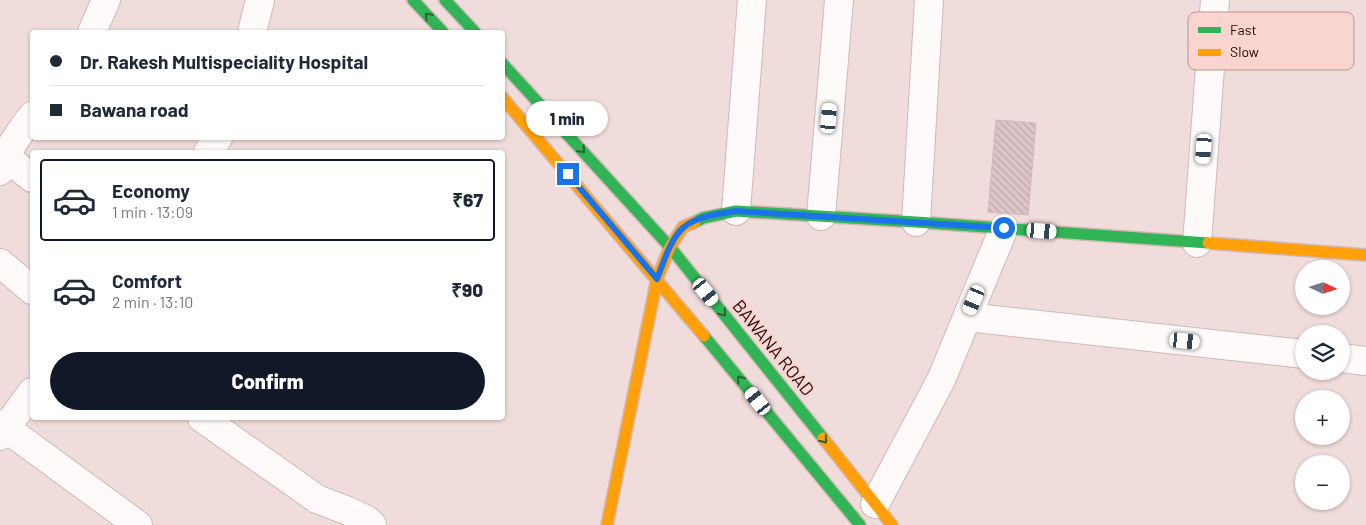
<!DOCTYPE html>
<meta charset="utf-8">
<style>
body{margin:0;font-family:Barlow,sans-serif;background:#f2f2f3;color:#1f2937;height:100vh;display:flex;flex-direction:column;font-size:19px;white-space:nowrap}
*{box-sizing:border-box;margin:0}
p{font-size:16px;color:#747a83}
.icon{flex:none;width:28px;height:28px;fill:none;stroke:currentColor;stroke-width:2;stroke-linecap:round;stroke-linejoin:round}
.map{position:relative;flex:1;overflow:hidden}
.drawer{position:absolute;left:30px;top:150px;width:475px;height:270px;display:flex;flex-direction:column;background:#fff;border-radius:5px;box-shadow:0 1px 4px #0004}
.drawer>*{flex:none}
.banner{position:absolute;left:30px;top:30px;width:475px;height:110px;border-radius:5px;box-shadow:0 1px 4px #0004;display:grid;align-content:center;height:110px;padding:0 20px;background:#fff}
.needle{width:32px;rotate:94deg}
.fabs{position:absolute;left:1295px;top:260px;display:grid;gap:10px}
.fabs a{display:grid;place-items:center;width:55px;height:55px;border-radius:50%;background:#fff;box-shadow:0 1px 4px #0004;font-size:25px}
.end{position:absolute;width:22px;height:22px;margin:-11px;border:6px solid #1a73e8;background:#fff;box-shadow:0 0 0 2px #fff}
.from{border-radius:50%}
.bubble{position:absolute;height:35px;border-radius:18px;background:#fff;box-shadow:0 1px 4px #0004;font-size:16px;font-weight:800;line-height:35px;text-align:center}
.car{position:absolute;width:15px;height:30px;margin:-15px -8px;border-radius:6px;box-shadow:0 0 4px 1px #0007;background:linear-gradient(#fff 24%,#345 0 40%,#fff 0 76%,#345 0 86%,#fff 0)}
.banner b{display:flex;align-items:center;gap:18px;height:48px;font-size:19px}
.banner b+b{border-top:1px solid #e0e1e3}
.banner i{width:12px;height:12px;background:#1f2937}
ul{padding:9px 0 0;list-style:none}
li{display:flex;align-items:center;gap:15px;height:82px;margin:0 10px 8px;padding:0 10px;border:2px solid transparent;border-radius:5px}
li div{flex:1}
li b{display:block;font-size:19px}
li em{font-style:normal;font-weight:800}
li.active{border-color:#111827}
li>.icon{width:45px;height:45px;stroke-width:1.5}
.primary-button{display:flex;gap:10px;margin-top:auto;padding:10px 20px}
.primary-button a{flex:1;height:58px;border-radius:30px;background:#111827;color:#fff;font-size:20px;font-weight:800;line-height:58px;text-align:center}
.map>svg:first-child{display:block}
.building{fill:url(#building-back-hatch);stroke:#d1b8ba}
.lines{fill:none;stroke-linecap:round;stroke-linejoin:round}
.street-casing{stroke:#d2b8b5;stroke-width:30}
.fast-casing{stroke:#d2b8b5;stroke-width:14}
.slow-casing{stroke:#d2b8b5;stroke-width:14}
.street{stroke:#fdfaf9;stroke-width:28}
.fast{stroke:#30b455;stroke-width:11}
.slow{stroke:#ff9f0a;stroke-width:11}
.oneway{stroke:#296430}
.route{stroke:#1a73e8;stroke-width:6}
.labels{text-anchor:middle;stroke-width:4;stroke-linejoin:round;paint-order:stroke}
.street-label{font-size:18px;fill:#200303;stroke:#fad5d0}
.key{fill:#fad5d0;stroke:#b99692;stroke-width:1}
.key-label{font-size:14px;fill:#200303}
</style>
<div class="map">
<svg width="1366" height="525" viewBox="0 0 1366 525">
<defs>
<pattern id="building-back-hatch" width="6" height="6" patternUnits="userSpaceOnUse" patternTransform="scale(1.25)"><rect width="6" height="6" fill="#dec5c8"/><path d="M-1 5l2 2M0 0l6 6M5-1l2 2" fill="none" stroke="#bea8aa"/></pattern>
</defs>
<rect width="100%" height="100%" fill="#f0dcda"/>
<!-- building -->
<path class="building" d="M996 120 1036 123 1028 215 988 212Z"/>
<g class="lines">
<!-- street casing -->
<g class="street-casing">
<path id="street" d="M92 32 106 0
M252 32 260 0
M0 152 32 178
M208 152 218 138
M0 171C7 150 19 133 32 116
M736 211 752 0
M821 216 839 0
M916 222 929 0
M1197 243 1215 0
M0 263 32 290
M967 317 1304 354
M1341 358 1366 361
M202 418 317 499 348 511 367 520 372 525
M0 424 138 525
M0 436 32 392
M875 504 941 380 1004 228"/>
</g>
<!-- fast casing -->
<g class="fast-casing">
<path id="fast" d="M413 0 443 32
M445 0 475 32
M502 63 670 247 823 438
M695 222 703 218 736 211 916 222 1208 243
M704 336 860 525"/>
</g>
<!-- slow casing -->
<g class="slow-casing">
<path id="slow" d="M502 97 704 336
M1208 243 1366 255
M823 438 892 525
M607 525 657 279 670 247 683 227 695 222"/>
</g>
<!-- street -->
<use href="#street" class="street"/>
<!-- fast -->
<use href="#fast" class="fast"/>
<!-- slow -->
<use href="#slow" class="slow"/>
</g>
<!-- one-way arrows -->
<defs><path id="oneway-chevron" d="M-2-3.5L2.5 0L-2 3.5" fill="none" stroke-width="1.6" stroke-linecap="round" stroke-linejoin="round" transform="scale(1.25)"/></defs>
<g class="oneway">
<use href="#oneway-chevron" transform="translate(428 16) rotate(-133)"/>
<use href="#oneway-chevron" transform="translate(582 150) rotate(48)"/>
<use href="#oneway-chevron" transform="translate(723 313) rotate(51)"/>
<use href="#oneway-chevron" transform="translate(740 379) rotate(-129)"/>
<use href="#oneway-chevron" transform="translate(824 440) rotate(51)"/>
</g>
<g class="lines">
<!-- route -->
<path class="route" d="M568 174 657 279C663 264 671 237 684 227 697 216 719 214 736 211L1004 228"/>
</g>
<g class="labels">
<!-- street labels -->
<g class="street-label">
<text transform="translate(773 348) rotate(51)" y="6">BAWANA ROAD</text>
</g>
</g>
<!-- legend -->
<rect x="1188" y="12" width="166" height="58" rx="8" class="key"/>
<rect x="1198" y="27" width="23" height="6" fill="#30b455"/>
<rect x="1198" y="49" width="23" height="7" fill="#ff9f0a"/>
<g class="key-label">
<text x="1230" y="35">Fast</text>
<text x="1230" y="57">Slow</text>
</g>
</svg>
<div class="fabs">
<a><svg class="needle" viewBox="-14 -14 28 28"><path d="M0-13l5 13h-10z" fill="#e53935"/><path d="M0 13l5-13h-10z" fill="#747a83"/></svg></a>
<a><svg class="icon" aria-label="layers" viewBox="0 0 24 24"><path d="M12 4l9 5-9 5-9-5zM3 14l9 5 9-5"/></svg></a>
<a>+</a>
<a>−</a>
</div>
<i class="end from" style="left:1004px;top:228px"></i>
<i class="end" style="left:568px;top:174px"></i>
<div class="bubble" style="left:526px;top:101px;width:82px">1 min</div>
<i class="car" style="left:829px;top:118px;rotate:5deg"></i>
<i class="car" style="left:1204px;top:149px;rotate:184deg"></i>
<i class="car" style="left:1042px;top:231px;rotate:94deg"></i>
<i class="car" style="left:706px;top:292px;rotate:141deg"></i>
<i class="car" style="left:974px;top:300px;rotate:203deg"></i>
<i class="car" style="left:1185px;top:341px;rotate:96deg"></i>
<i class="car" style="left:758px;top:401px;rotate:321deg"></i>
<div class="banner">
<b><i class="from"></i>Dr. Rakesh Multispeciality Hospital</b>
<b><i></i>Bawana road</b>
</div>
<section class="drawer">
<ul>
<li class="active"><svg class="icon" aria-label="car" viewBox="0 0 24 24"><path d="M5 17H2v-5l4-1 3-4h7l3 4 3 1v5h-3M9 17h6M6 11h13"/><circle cx="7" cy="17" r="2"/><circle cx="17" cy="17" r="2"/></svg><div><b>Economy</b><p>1 min · 13:09</p></div><em>₹67</em></li>
<li><svg class="icon" aria-label="car" viewBox="0 0 24 24"><path d="M5 17H2v-5l4-1 3-4h7l3 4 3 1v5h-3M9 17h6M6 11h13"/><circle cx="7" cy="17" r="2"/><circle cx="17" cy="17" r="2"/></svg><div><b>Comfort</b><p>2 min · 13:10</p></div><em>₹90</em></li>
</ul>
<div class="primary-button"><a>Confirm</a></div>
</section>
</div>
